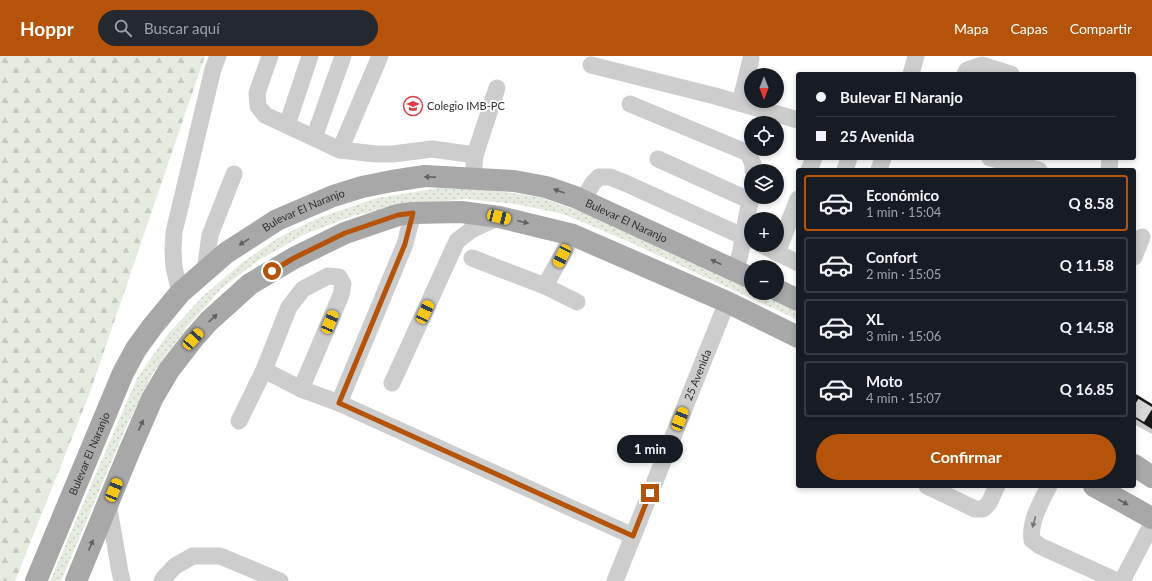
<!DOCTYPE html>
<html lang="es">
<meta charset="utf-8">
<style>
body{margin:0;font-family:Lato,sans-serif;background:#242831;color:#f1f3f6;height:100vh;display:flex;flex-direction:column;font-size:15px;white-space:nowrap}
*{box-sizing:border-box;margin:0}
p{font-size:13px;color:#9ea1a6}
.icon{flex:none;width:22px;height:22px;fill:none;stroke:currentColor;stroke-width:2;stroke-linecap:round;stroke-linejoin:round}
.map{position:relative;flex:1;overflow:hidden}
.sheet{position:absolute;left:796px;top:112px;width:340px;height:320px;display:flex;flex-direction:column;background:#171b24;border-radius:4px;box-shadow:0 2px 6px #0003}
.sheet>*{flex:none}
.hud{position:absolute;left:796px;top:16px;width:340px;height:88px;border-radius:4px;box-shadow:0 2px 6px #0003;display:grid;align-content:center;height:88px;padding:0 20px;background:#171b24}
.needle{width:26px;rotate:180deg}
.tools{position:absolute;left:744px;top:12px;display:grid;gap:8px}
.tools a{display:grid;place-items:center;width:40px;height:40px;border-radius:50%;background:#171b24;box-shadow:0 2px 6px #0003;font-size:20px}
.end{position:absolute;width:18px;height:18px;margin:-9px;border:5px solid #b45309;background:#fff;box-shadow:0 0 0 2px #fff}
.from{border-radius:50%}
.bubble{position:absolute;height:28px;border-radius:14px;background:#171b24;box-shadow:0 2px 6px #0003;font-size:13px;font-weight:700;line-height:28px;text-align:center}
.car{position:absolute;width:12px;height:24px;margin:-12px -6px;border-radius:5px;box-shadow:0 0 3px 1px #0007;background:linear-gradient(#f5c518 24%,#345 0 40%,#f5c518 0 76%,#345 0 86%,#f5c518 0)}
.hud b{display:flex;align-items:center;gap:14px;height:38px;font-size:15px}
.hud b+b{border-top:1px solid #363941}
.hud i{width:10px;height:10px;background:#f1f3f6}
ul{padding:7px 0 0;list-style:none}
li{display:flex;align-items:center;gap:12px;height:56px;margin:0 8px 6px;padding:0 12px;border:2px solid #363941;border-radius:4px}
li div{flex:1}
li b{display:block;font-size:15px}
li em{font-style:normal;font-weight:700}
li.active{border-color:#b45309}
li>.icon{width:36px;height:36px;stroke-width:1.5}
.cta{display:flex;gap:8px;margin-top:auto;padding:8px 20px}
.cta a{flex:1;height:46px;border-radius:24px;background:#b45309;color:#fff;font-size:16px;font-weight:700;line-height:46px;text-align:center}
header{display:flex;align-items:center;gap:24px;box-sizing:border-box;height:56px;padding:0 20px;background:#b45309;color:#fff}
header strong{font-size:19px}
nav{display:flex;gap:22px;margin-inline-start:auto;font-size:14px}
.search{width:280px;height:36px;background:#242831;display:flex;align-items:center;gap:10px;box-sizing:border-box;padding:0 14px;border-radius:22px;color:#9ea1a6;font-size:15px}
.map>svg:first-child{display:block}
.grass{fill:url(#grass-dots)}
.forest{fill:url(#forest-firs)}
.shadow{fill:#0003}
.building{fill:#171717}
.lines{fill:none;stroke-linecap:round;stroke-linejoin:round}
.minor-tunnel{stroke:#d6d6d6;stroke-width:17;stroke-dasharray:17 8;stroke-linecap:butt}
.minor{stroke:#cdcdcd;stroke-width:17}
.major{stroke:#a8a8a8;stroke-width:22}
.oneway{fill:#606060}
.oneway2{fill:#777}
.route{stroke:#b45309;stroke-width:5}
.labels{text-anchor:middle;stroke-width:4;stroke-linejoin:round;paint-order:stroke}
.poi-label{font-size:11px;fill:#303030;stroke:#fff;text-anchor:start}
.street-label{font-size:11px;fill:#303030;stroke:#fff}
</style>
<header>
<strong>Hoppr</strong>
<div class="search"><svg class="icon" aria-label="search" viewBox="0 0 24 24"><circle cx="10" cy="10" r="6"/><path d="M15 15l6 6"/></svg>Buscar aquí</div>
<nav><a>Mapa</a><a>Capas</a><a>Compartir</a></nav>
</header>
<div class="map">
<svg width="1152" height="525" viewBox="0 0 1152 525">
<defs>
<pattern id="grass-dots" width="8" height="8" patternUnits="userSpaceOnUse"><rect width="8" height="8" fill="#e5ecdf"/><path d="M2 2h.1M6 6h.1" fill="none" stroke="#c5cbc0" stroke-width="1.8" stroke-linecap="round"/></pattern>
<pattern id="forest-firs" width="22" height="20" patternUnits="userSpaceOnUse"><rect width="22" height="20" fill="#e5ecdf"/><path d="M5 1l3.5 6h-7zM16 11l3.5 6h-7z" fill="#c5cbc0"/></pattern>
</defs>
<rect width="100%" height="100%" fill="#fff"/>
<!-- grass -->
<path class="grass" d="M439 132 490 134 539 141 573 153 626 174 751 231V237H763L798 253V264L625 184 563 158 515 148 466 143 406 149 353 160 305 178 259 204 221 233 187 271 153 317 127 369 61 525H50L137 322 168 278 203 240 242 207 276 183 318 162 377 142Z"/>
<!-- forest -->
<path class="forest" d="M0 0H205L89 339 15 525H0Z"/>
<!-- shadow -->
<path class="shadow" d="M1134 338 1152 349V378L1134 368Z"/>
<!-- building -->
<path class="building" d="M1134 337 1152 348V373L1134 362Z"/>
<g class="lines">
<!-- minor-tunnel -->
<path class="minor-tunnel" d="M1134 350 1152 361"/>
<!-- minor -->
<g class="minor">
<path d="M270 0 257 37 258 50 265 59 340 94 376 98H393L432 93 475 99 473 123"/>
<path d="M591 9 715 40 798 64"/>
<path d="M911 18 916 0"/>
<path d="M965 18 967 14 982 9 1011 18"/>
<path d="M740 47 751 3"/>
<path d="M630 48 748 97 753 108V115"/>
<path d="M287 69 310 0"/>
<path d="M314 82 343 0"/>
<path d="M340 94 380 0"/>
<path d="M475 99 497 32"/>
<path d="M990 102 1039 114"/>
<path d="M658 103 751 145"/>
<path d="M809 114 814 102"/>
<path d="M845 114 849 102"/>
<path d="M879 114 883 102"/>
<path d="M1109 114 1110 102"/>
<path d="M582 145 593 127 599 121H610L625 127 751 184"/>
<path d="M413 157 405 188 339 347 633 480"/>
<path d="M762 189 798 207"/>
<path d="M777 197 798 143"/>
<path d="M1134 201 1142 181"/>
<path d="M472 202 545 230 577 246"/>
<path d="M205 215 210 179 234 118"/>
<path d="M736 215 741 194 743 179 751 141"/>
<path d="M545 230 573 179"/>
<path d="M180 237 174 211 173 193 174 176 213 13 218 0"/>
<path d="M264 314 287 256 289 251 303 233 328 220 339 221 343 228 341 239 301 333"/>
<path d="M392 327 457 185 471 174 499 161"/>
<path d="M239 365 264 314 301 333 339 347"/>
<path d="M927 430 975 453H983L989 447 997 430"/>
<path d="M1049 430C1041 446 1029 466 1032 484L1040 490 1117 525"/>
<path d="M108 447 120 516 122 525"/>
<path d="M162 525 163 523 175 510 193 500H220L280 525"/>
<path id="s1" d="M615 525 727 246"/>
<path d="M1122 525 1152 468"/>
</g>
<!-- major -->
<g class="major">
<path d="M777 234 798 244"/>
<path d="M1134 409 1152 421"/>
<path d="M1094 430 1152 462"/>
<path id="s2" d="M36 525 123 317 136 293 152 271 180 237 226 197 277 164 333 140 362 131 392 125 425 120 514 125 546 131 575 141 751 222"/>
<path d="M76 525 129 396 152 343 169 314 193 283 209 265 250 228 294 202 345 177 398 159 413 157 461 156 499 161 573 179 727 246 798 281"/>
</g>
</g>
<!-- one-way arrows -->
<defs><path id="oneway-solid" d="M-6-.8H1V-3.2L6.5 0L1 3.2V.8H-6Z"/></defs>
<g class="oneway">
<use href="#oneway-solid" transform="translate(430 121) rotate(-178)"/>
<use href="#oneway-solid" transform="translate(559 135) rotate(-160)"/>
<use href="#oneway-solid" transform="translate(523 166) rotate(14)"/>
<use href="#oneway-solid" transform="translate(244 186) rotate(148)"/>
<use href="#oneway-solid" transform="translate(716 206) rotate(-155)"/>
<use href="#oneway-solid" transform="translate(213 262) rotate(-43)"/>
<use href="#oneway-solid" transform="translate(141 369) rotate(-66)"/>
<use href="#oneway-solid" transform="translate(1123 446) rotate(29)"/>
<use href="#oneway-solid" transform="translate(91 489) rotate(-67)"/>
</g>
<use class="oneway2" href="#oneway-solid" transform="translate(1034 466) rotate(106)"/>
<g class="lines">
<!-- route -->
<path class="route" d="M272 215 294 202 345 177 398 159 413 157 405 188 339 347 633 480 650 437"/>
</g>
<!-- icons -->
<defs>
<g id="school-ring" transform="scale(1)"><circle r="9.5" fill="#fff" stroke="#d93f45" stroke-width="1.5"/><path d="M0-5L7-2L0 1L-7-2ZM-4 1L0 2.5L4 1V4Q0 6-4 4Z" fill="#d93f45"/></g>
</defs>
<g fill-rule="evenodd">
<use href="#school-ring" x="413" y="50"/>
</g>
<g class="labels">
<!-- poi labels -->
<g class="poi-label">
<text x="427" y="54">Colegio IMB-PC</text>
</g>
<!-- street labels -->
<g class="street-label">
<text dy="4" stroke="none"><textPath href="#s2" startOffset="474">Bulevar El Naranjo</textPath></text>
<text dy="4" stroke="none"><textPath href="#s2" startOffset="810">Bulevar El Naranjo</textPath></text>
<text dy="4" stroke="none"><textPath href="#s1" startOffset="222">25 Avenida</textPath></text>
<text dy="4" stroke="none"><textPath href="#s2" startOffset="138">Bulevar El Naranjo</textPath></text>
</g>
</g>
</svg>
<div class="tools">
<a><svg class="needle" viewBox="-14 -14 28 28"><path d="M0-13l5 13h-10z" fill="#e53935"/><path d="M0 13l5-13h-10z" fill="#9ea1a6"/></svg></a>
<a><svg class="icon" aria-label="locate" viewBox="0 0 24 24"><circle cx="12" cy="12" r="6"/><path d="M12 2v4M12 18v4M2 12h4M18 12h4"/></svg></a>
<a><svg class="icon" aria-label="layers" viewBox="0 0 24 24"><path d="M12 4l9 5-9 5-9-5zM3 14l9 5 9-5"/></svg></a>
<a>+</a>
<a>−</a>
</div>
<i class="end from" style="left:272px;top:215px"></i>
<i class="end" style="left:650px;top:437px"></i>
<div class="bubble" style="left:617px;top:379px;width:66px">1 min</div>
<i class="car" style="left:499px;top:161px;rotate:104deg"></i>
<i class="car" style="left:562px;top:200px;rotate:207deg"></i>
<i class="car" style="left:425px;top:256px;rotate:25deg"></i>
<i class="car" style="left:330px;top:266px;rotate:23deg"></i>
<i class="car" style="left:193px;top:283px;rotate:42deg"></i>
<i class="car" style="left:680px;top:363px;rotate:22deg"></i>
<i class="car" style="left:114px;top:434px;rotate:22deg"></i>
<div class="hud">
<b><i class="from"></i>Bulevar El Naranjo</b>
<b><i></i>25 Avenida</b>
</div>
<section class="sheet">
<ul>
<li class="active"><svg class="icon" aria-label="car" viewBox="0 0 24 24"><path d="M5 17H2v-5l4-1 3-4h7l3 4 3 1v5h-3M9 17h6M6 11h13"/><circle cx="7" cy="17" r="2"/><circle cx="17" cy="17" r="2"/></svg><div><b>Económico</b><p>1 min · 15:04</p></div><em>Q 8.58</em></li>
<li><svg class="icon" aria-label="car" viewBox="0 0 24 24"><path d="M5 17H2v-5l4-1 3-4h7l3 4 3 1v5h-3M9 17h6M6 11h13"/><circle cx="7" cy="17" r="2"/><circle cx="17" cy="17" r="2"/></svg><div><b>Confort</b><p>2 min · 15:05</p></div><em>Q 11.58</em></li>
<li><svg class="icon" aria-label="car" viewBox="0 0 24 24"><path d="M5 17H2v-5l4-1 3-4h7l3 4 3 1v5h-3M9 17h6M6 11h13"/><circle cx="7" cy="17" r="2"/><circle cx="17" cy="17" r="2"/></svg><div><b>XL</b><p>3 min · 15:06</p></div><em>Q 14.58</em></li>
<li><svg class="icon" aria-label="car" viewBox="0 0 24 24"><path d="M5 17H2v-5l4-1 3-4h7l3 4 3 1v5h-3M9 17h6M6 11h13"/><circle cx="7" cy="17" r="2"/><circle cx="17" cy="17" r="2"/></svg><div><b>Moto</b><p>4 min · 15:07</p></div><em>Q 16.85</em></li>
</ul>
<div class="cta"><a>Confirmar</a></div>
</section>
</div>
